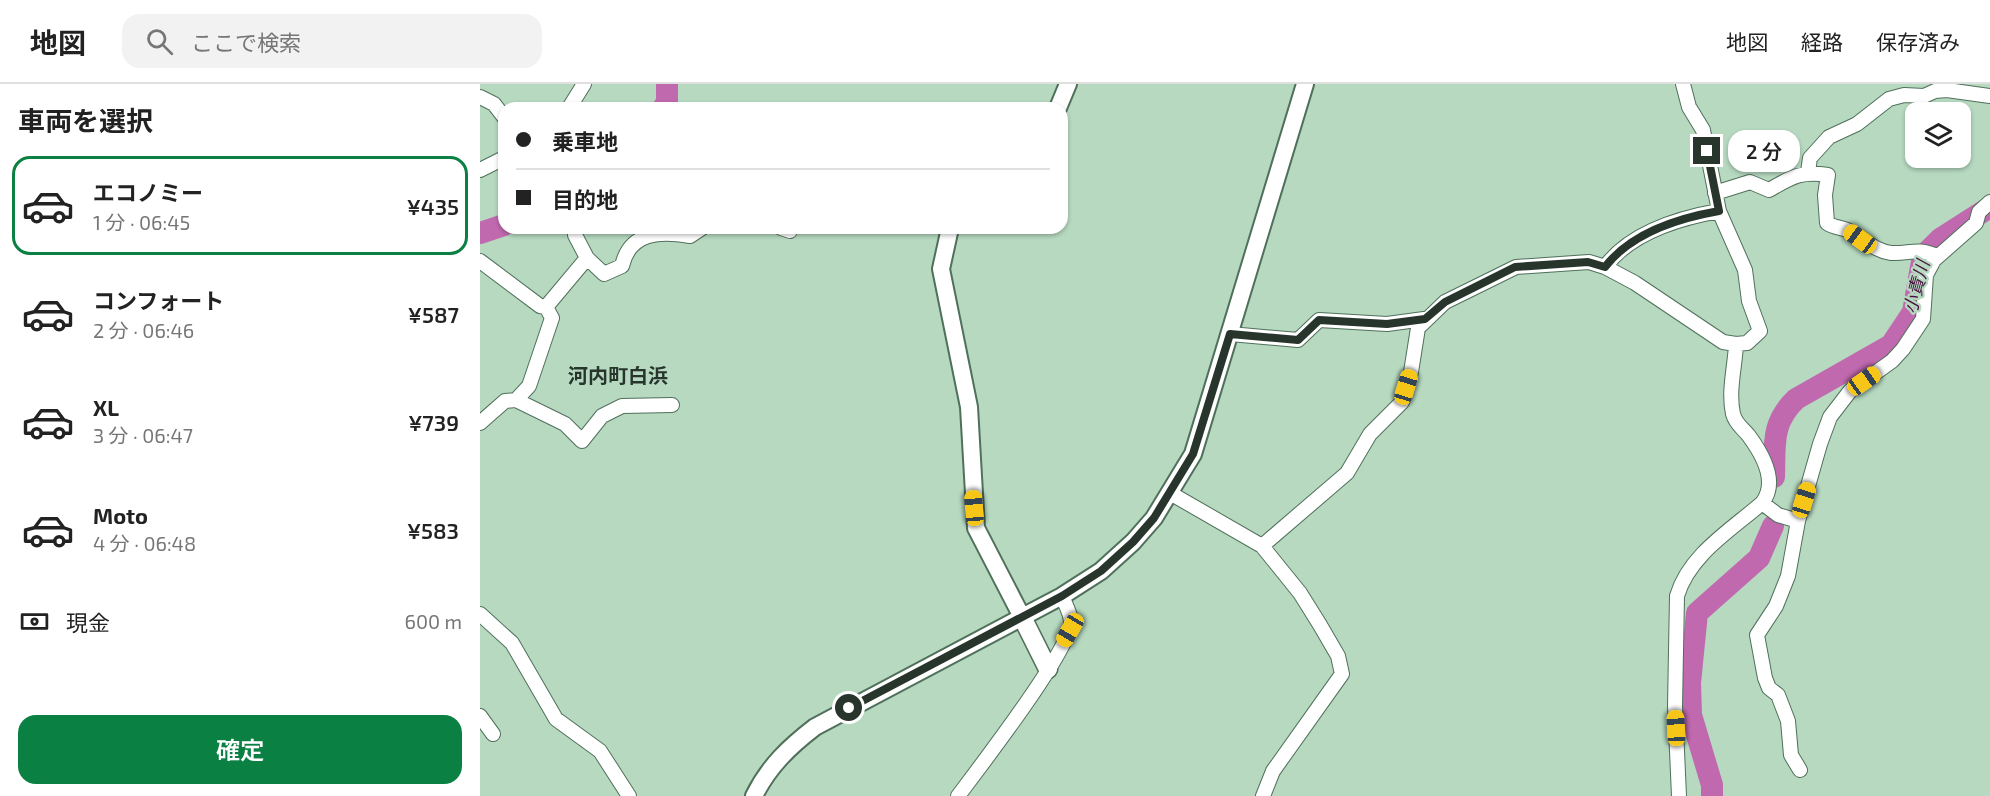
<!DOCTYPE html>
<html lang="ja">
<meta charset="utf-8">
<style>
body{margin:0;font-family:"Exo 2","Noto Sans JP",sans-serif;background:#f2f2f2;color:#222;height:100vh;display:flex;flex-direction:column;font-size:22px;white-space:nowrap}
*{box-sizing:border-box;margin:0}
p{font-size:20px;color:#767676}
.icon{flex:none;width:33px;height:33px;fill:none;stroke:currentColor;stroke-width:2;stroke-linecap:round;stroke-linejoin:round}
.map{position:relative;flex:1;overflow:hidden}
.side{display:flex;flex-direction:column;background:#fff;width:480px}
.side>*{flex:none}
.top-card{position:absolute;left:18px;top:18px;width:570px;height:132px;border-radius:18px;box-shadow:0 2px 4px #0004;display:grid;align-content:center;height:132px;padding:0 18px;background:#fff}
.tools{position:absolute;left:1425px;top:18px;display:grid;gap:12px}
.tools a{display:grid;place-items:center;width:66px;height:66px;border-radius:12px;background:#fff;box-shadow:0 2px 4px #0004;font-size:30px}
.end{position:absolute;width:27px;height:27px;margin:-14px;border:8px solid #27352c;background:#fff;box-shadow:0 0 0 3px #fff}
.from{border-radius:50%}
.bubble{position:absolute;height:42px;border-radius:18px;background:#fff;box-shadow:0 2px 4px #0004;font-size:20px;font-weight:600;line-height:42px;text-align:center}
.car{position:absolute;width:18px;height:36px;margin:-18px -9px;border-radius:8px;box-shadow:0 0 4px 2px #0007;background:linear-gradient(#f5c518 24%,#345 0 40%,#f5c518 0 76%,#345 0 86%,#f5c518 0)}
.top-card b{display:flex;align-items:center;gap:21px;height:57px;font-size:22px}
.top-card b+b{border-top:2px solid #e0e0e0}
.top-card i{width:15px;height:15px;background:#222}
ul{padding:0;list-style:none}
li{display:flex;align-items:center;gap:18px;height:99px;margin:0 12px 9px;padding:0 6px;border:3px solid transparent;border-radius:18px}
li div{flex:1}
li b{display:block;font-size:22px}
li em{font-style:normal;font-weight:600}
li.active{border-color:#0b8043}
li>.icon{width:54px;height:54px;stroke-width:1.5}
h2{padding:0 18px;font-size:27px;line-height:72px}
.pay{display:flex;align-items:center;gap:15px;height:66px;padding:0 18px;font-size:22px}
.pay p{margin-inline-start:auto}
.button{display:flex;gap:12px;margin-top:auto;padding:12px 18px}
.button a{flex:1;height:69px;border-radius:18px;background:#0b8043;color:#fff;font-size:24px;font-weight:600;line-height:69px;text-align:center}
header{display:flex;align-items:center;gap:36px;box-sizing:border-box;height:84px;padding:0 30px;background:#fff;border-bottom:2px solid #e0e0e0}
header strong{font-size:28px}
nav{display:flex;gap:33px;margin-inline-start:auto;font-size:21px}
.search{width:420px;height:54px;background:#f2f2f2;display:flex;align-items:center;gap:15px;box-sizing:border-box;padding:0 21px;border-radius:18px;color:#767676;font-size:22px}
main{display:flex;flex:1;min-height:0}
.map>svg:first-child{display:block}
.lines{fill:none;stroke-linecap:round;stroke-linejoin:round}
.river{stroke:#c069af;stroke-width:22}
.minor-casing{stroke:#50705b;stroke-width:16}
.tertiary-casing{stroke:#50705b;stroke-width:20}
.secondary-casing{stroke:#50705b;stroke-width:21}
.minor{stroke:#fff;stroke-width:14}
.tertiary{stroke:#fff;stroke-width:16}
.secondary{stroke:#fff;stroke-width:18}
.route{stroke:#27352c;stroke-width:8}
.labels{text-anchor:middle;stroke-width:4.5;stroke-linejoin:round;paint-order:stroke}
.water-label{font-size:18px;font-style:italic;fill:#491140;stroke:#b6d9c0}
.quarter-label{font-size:20px;font-weight:bold;fill:#27352c;stroke:#b6d9c0}
</style>
<header>
<strong>地図</strong>
<div class="search"><svg class="icon" aria-label="search" viewBox="0 0 24 24"><circle cx="10" cy="10" r="6"/><path d="M15 15l6 6"/></svg>ここで検索</div>
<nav><a>地図</a><a>経路</a><a>保存済み</a></nav>
</header>
<main>
<section class="side">
<h2>車両を選択</h2>
<ul>
<li class="active"><svg class="icon" aria-label="car" viewBox="0 0 24 24"><path d="M5 17H2v-5l4-1 3-4h7l3 4 3 1v5h-3M9 17h6M6 11h13"/><circle cx="7" cy="17" r="2"/><circle cx="17" cy="17" r="2"/></svg><div><b>エコノミー</b><p>1 分 · 06:45</p></div><em>¥435</em></li>
<li><svg class="icon" aria-label="car" viewBox="0 0 24 24"><path d="M5 17H2v-5l4-1 3-4h7l3 4 3 1v5h-3M9 17h6M6 11h13"/><circle cx="7" cy="17" r="2"/><circle cx="17" cy="17" r="2"/></svg><div><b>コンフォート</b><p>2 分 · 06:46</p></div><em>¥587</em></li>
<li><svg class="icon" aria-label="car" viewBox="0 0 24 24"><path d="M5 17H2v-5l4-1 3-4h7l3 4 3 1v5h-3M9 17h6M6 11h13"/><circle cx="7" cy="17" r="2"/><circle cx="17" cy="17" r="2"/></svg><div><b>XL</b><p>3 分 · 06:47</p></div><em>¥739</em></li>
<li><svg class="icon" aria-label="car" viewBox="0 0 24 24"><path d="M5 17H2v-5l4-1 3-4h7l3 4 3 1v5h-3M9 17h6M6 11h13"/><circle cx="7" cy="17" r="2"/><circle cx="17" cy="17" r="2"/></svg><div><b>Moto</b><p>4 分 · 06:48</p></div><em>¥583</em></li>
</ul>
<div class="pay"><svg class="icon" aria-label="cash" viewBox="0 0 24 24"><path d="M3 7h18v10H3z"/><circle cx="12" cy="12" r="2"/></svg>現金<p>600 m</p></div>
<div class="button"><a>確定</a></div>
</section>
<div class="map">
<svg width="1510" height="712" viewBox="0 0 1510 712">
<rect width="100%" height="100%" fill="#b6d9c0"/>
<g class="lines">
<!-- river -->
<path class="river" d="M183 24 187 18V0
M0 149 24 141
M1294 393C1295 360 1291 339 1316 315L1411 261 1433 228 1443 172 1460 155 1510 123
M1232 712V701L1211 631 1210 599 1217 529 1279 474 1293 442"/>
<!-- minor casing -->
<g class="minor-casing">
<path id="minor" d="M0 13 14 20 24 33
M89 24 104 0
M0 86 24 74
M1328 88 1330 74 1349 53 1377 40 1409 15 1424 11 1444 12 1455 7 1467 6 1510 12
M1235 109 1270 98 1289 106C1312 93 1320 87 1348 91L1345 111 1347 139C1354 144 1362 143 1369 147 1384 154 1394 167 1411 169 1430 170 1437 163 1457 172
M301 144 310 147
M95 151 107 174 124 190 142 182C150 147 181 147 210 152L222 144
M0 177 60 222 66 223
M1125 183 1155 199 1243 258 1256 260
M750 250 818 256 839 236 907 240 944 235
M36 316 85 340 102 357 122 332 142 322 192 321
M0 339 25 317 36 316 49 302 72 234 66 223 107 174
M690 409 782 462 820 509 840 541 858 572 862 590 793 687 783 712
M1282 419 1298 431 1318 437
M782 462 867 389 890 350 922 318 931 288 938 244 965 218 1036 183 1109 178 1125 183C1150 149 1199 134 1239 127
M0 530 32 559 76 635 120 667 149 712
M0 632 13 650
M1320 686 1311 671 1308 637 1298 611 1289 604 1285 594 1277 551 1296 522 1308 492 1318 437 1340 360 1350 333 1370 307 1412 277 1423 265 1443 235 1446 191 1454 176 1496 139 1499 128 1510 118
M478 712C499 684 591 565 591 538 591 530 585 520 582 512
M1199 712 1195 622 1197 512C1209 471 1251 446 1282 419 1298 399 1283 371 1269 352 1263 344 1256 341 1253 330 1248 307 1255 283 1256 260L1267 259 1280 247 1269 217 1265 186 1239 127 1223 46 1209 23 1203 0"/>
</g>
<!-- tertiary casing -->
<g class="tertiary-casing">
<path id="tertiary" d="M578 24 588 0
M470 144 461 185 489 323 496 444 542 533
M274 712C289 682 309 663 335 643L582 512 621 487 653 458 674 434 713 370 825 0"/>
</g>
<!-- secondary casing -->
<g class="secondary-casing">
<path id="secondary" d="M542 533 568 585"/>
</g>
<!-- minor -->
<use href="#minor" class="minor"/>
<!-- tertiary -->
<use href="#tertiary" class="tertiary"/>
<!-- secondary -->
<use href="#secondary" class="secondary"/>
</g>
<g class="lines">
<!-- route -->
<path class="route" d="M369 624 582 512 621 487 653 458 674 434 713 370 750 250 818 256 839 236 907 240 945 235 965 218 1035 183 1108 178 1125 183C1151 149 1199 134 1239 127L1227 67"/>
</g>
<g class="labels">
<!-- water labels -->
<g class="water-label">
<text transform="translate(1437 203) rotate(-75)" y="6">小責川</text>
</g>
<!-- quarter labels -->
<g class="quarter-label">
<text x="138" y="299">河内町白浜</text>
</g>
</g>
</svg>
<div class="tools">
<a><svg class="icon" aria-label="layers" viewBox="0 0 24 24"><path d="M12 4l9 5-9 5-9-5zM3 14l9 5 9-5"/></svg></a>
</div>
<i class="end from" style="left:369px;top:624px"></i>
<i class="end" style="left:1227px;top:67px"></i>
<div class="bubble" style="left:1248px;top:46px;width:72px">2 分</div>
<i class="car" style="left:1380px;top:155px;rotate:306deg"></i>
<i class="car" style="left:1384px;top:297px;rotate:55deg"></i>
<i class="car" style="left:926px;top:303px;rotate:17deg"></i>
<i class="car" style="left:1324px;top:416px;rotate:17deg"></i>
<i class="car" style="left:494px;top:424px;rotate:355deg"></i>
<i class="car" style="left:590px;top:546px;rotate:210deg"></i>
<i class="car" style="left:1196px;top:644px;rotate:357deg"></i>
<div class="top-card">
<b><i class="from"></i>乗車地</b>
<b><i></i>目的地</b>
</div>
</div>
</main>
